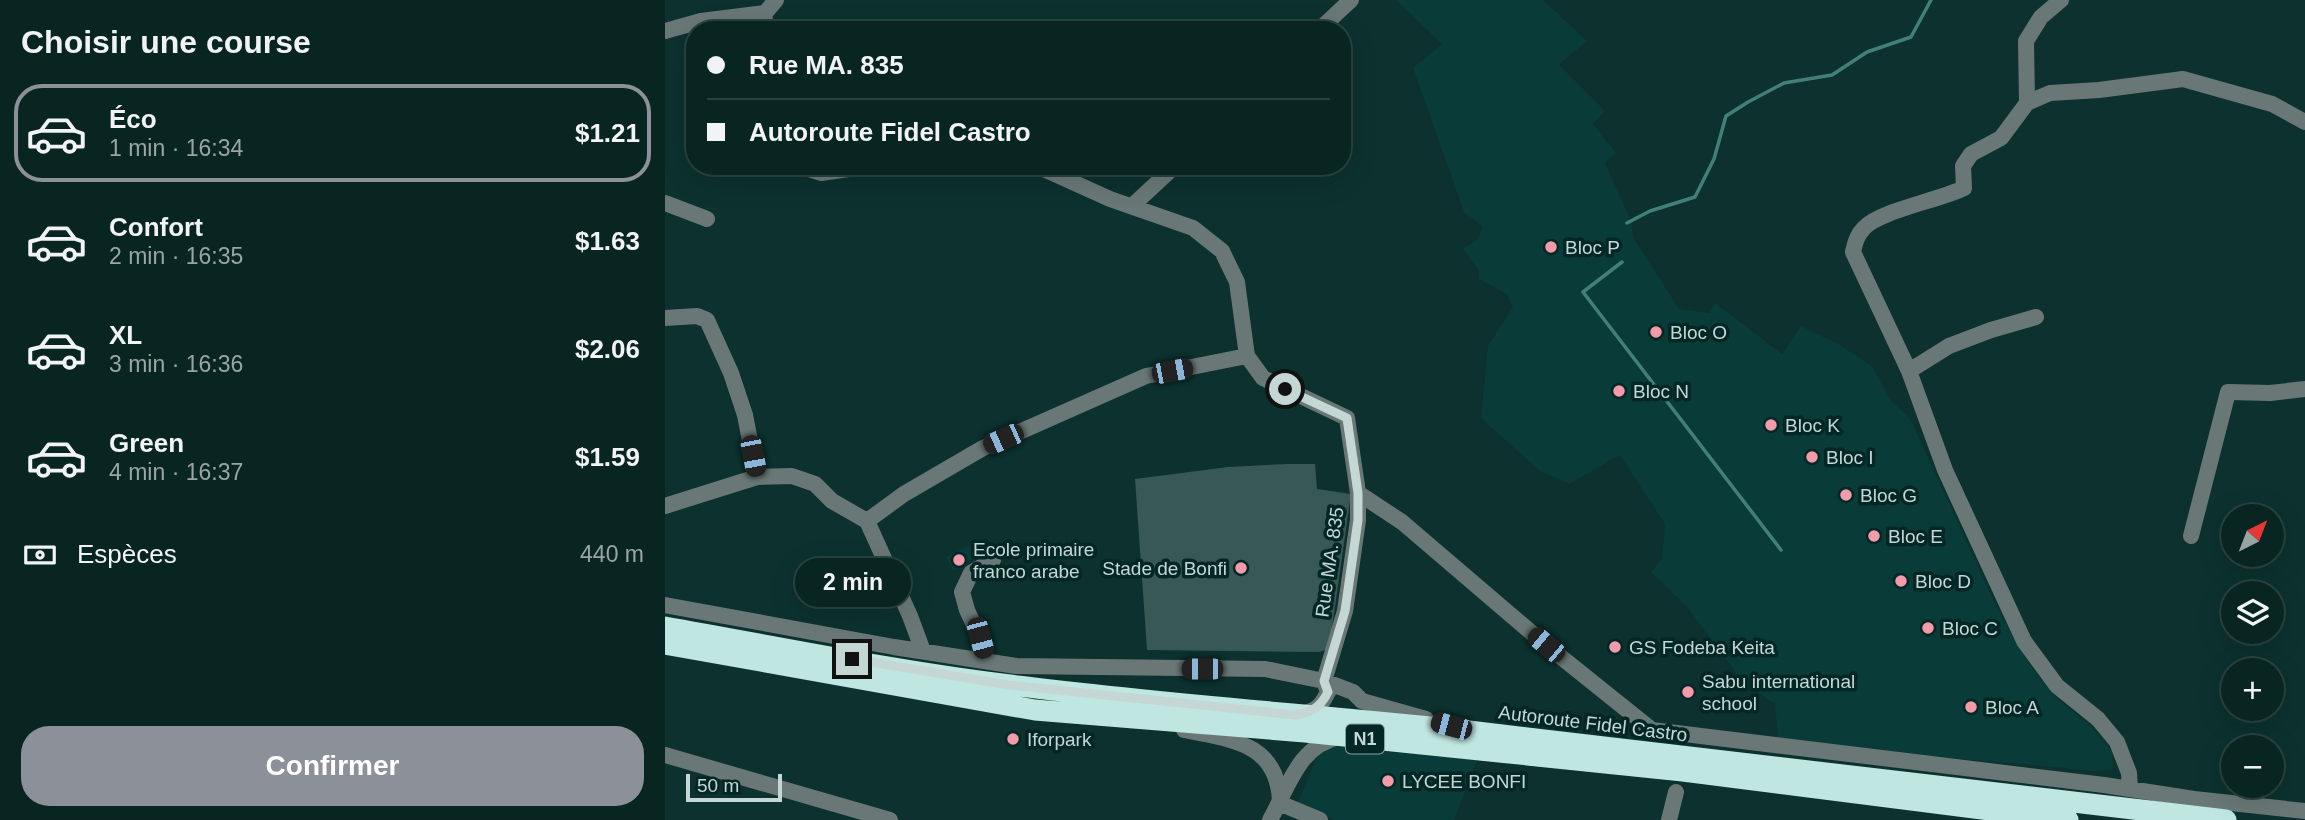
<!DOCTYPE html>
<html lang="fr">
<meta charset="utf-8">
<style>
body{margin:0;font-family:Helvetica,sans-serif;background:#122d2a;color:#f1f3f6;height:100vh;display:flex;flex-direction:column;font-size:26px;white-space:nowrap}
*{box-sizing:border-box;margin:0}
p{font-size:23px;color:#99a5a5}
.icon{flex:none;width:38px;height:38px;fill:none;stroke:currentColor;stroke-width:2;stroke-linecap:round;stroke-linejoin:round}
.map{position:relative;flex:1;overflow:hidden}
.side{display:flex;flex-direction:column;background:#092522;width:665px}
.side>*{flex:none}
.hud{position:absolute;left:21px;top:21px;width:665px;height:154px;border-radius:28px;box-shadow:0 7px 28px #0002,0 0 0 2px #294240;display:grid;align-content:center;height:154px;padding:0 21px;background:#092522}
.needle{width:46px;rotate:42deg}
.buttons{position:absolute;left:1556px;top:504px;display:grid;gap:14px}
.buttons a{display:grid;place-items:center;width:63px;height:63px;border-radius:50%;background:#092522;box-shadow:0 7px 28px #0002,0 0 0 2px #294240;font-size:35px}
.scale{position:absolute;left:21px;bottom:18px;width:96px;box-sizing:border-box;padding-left:7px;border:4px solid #c5d7d5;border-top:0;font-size:19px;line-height:24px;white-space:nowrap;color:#c5d7d5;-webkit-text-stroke:5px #022724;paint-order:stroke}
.end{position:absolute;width:32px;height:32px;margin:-16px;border:9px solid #c5d7d5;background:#111;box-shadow:0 0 0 4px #111}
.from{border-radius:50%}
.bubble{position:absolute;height:49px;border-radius:24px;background:#092522;box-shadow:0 7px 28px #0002,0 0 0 2px #294240;font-size:23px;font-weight:600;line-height:49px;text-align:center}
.car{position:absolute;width:21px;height:42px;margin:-21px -10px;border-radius:9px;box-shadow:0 0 5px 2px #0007;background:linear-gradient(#222 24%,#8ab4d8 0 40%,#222 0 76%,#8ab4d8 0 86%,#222 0)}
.hud b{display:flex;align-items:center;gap:24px;height:66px;font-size:26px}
.hud b+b{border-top:2px solid #294240}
.hud i{width:18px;height:18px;background:#f1f3f6}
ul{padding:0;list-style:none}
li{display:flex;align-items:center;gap:21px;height:98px;margin:0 14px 10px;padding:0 7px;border:4px solid transparent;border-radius:28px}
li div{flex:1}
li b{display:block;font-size:26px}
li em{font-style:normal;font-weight:600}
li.current{border-color:#8c9099}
li>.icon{width:63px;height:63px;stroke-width:1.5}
h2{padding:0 21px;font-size:32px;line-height:84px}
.pay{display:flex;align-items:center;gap:18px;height:77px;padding:0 21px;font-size:26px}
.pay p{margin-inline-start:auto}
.button{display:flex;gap:14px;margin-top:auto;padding:14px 21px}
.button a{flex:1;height:80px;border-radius:28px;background:#8c9099;color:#fff;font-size:28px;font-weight:600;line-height:80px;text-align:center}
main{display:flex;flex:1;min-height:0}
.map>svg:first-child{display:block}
.built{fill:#093c38}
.green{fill:#375854}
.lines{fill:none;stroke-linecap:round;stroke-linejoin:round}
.stream{stroke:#437f79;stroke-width:3.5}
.minor{stroke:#697876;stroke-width:16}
.highway{stroke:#bfe6e1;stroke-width:21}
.route{stroke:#c5d7d5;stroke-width:9}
.poi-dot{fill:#f39aab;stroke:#022724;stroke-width:2.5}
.labels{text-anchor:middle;stroke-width:7;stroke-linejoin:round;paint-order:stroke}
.shield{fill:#022724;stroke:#8aa2a0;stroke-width:2}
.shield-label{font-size:18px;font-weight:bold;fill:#c5d7d5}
.poi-label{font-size:19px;fill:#c5d7d5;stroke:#022724;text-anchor:start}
.street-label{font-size:19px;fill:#c5d7d5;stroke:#022724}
</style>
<main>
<section class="side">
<h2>Choisir une course</h2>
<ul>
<li class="current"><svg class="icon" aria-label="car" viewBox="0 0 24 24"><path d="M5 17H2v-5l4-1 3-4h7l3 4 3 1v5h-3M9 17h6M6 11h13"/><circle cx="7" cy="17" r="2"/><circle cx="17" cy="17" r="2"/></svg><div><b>Éco</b><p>1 min · 16:34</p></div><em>$1.21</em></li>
<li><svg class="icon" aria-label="car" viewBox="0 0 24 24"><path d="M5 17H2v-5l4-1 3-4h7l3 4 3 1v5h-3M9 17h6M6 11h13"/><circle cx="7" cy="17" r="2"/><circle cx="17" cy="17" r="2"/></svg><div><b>Confort</b><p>2 min · 16:35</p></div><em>$1.63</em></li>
<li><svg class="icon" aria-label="car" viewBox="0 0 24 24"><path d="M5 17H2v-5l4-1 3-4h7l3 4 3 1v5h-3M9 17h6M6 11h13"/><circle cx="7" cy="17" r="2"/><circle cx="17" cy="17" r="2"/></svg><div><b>XL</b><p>3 min · 16:36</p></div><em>$2.06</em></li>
<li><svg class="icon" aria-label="car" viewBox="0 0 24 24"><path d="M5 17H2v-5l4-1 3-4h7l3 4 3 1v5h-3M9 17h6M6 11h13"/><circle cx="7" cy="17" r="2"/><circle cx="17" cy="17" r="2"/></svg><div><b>Green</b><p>4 min · 16:37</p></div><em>$1.59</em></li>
</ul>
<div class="pay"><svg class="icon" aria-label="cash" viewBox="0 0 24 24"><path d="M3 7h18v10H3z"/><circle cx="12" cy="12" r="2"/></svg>Espèces<p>440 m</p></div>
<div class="button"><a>Confirmer</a></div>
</section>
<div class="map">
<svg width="1640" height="820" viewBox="0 0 1640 820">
<rect width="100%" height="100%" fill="#0c312e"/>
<!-- built -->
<path class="built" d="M731 0H878L922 41 894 65 940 111 928 124 951 153 940 163 967 223 968 237 1014 309 1044 313 1050 303 1117 354 1136 326 1175 345 1207 366 1226 401 1245 418 1331 606 1362 661 1389 696 1428 728 1447 751 1448 770 1429 771 1351 763 1114 747 1110 704 1078 682 1022 607 986 572 997 559 1000 524 955 455 904 484 875 471 816 418 823 346 848 307 842 294 814 279V271L798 249 813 239 818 227 799 212 748 68 777 44Z
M304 545 310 557 301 562 303 566 288 570 281 557Z
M664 746 813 758 789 820H669L632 804 655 751Z"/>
<!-- green -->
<path class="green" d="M622 464H650L652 489 686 494 665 642 661 650 654 652 482 650 470 479 563 467Z"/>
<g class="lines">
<!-- stream -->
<path class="stream" d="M962 223 985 211 1030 197 1049 159 1061 116 1083 102 1119 83 1167 75 1202 52 1246 37 1266 0
M957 262 918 292 1116 550"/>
<!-- minor -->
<path class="minor" d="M99 30 100 13 111 0
M654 30 686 0
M0 31 36 21 100 13
M1362 103 1361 41 1376 17 1396 0
M134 166 156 173 204 166
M372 166 445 199 528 228 557 251 572 282 582 356 598 378 682 418 693 493V520L680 611 659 681
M0 203 42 219
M467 206 510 166
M0 318 32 316 42 320 66 373 80 415 92 477
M1244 371 1284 346 1326 330 1371 317
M693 493 737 522 881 645 987 730 1439 785 1529 799 1640 811
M0 506 92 477 127 476 150 484 167 501 202 521 245 616 258 651
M202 521 239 494 318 448 481 376 582 356
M1526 536 1563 392 1605 393 1640 389
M0 605 229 647 351 666 600 669 659 681 688 692 697 701 761 719
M321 661 315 638 302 610 297 592 306 573 328 560
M638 713C652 711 657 704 663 692L659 681
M519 730C566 740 612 742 615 801
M0 755 225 820
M1465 789 1464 773 1452 742 1433 719 1392 686 1359 641 1280 470 1244 371 1188 252C1190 243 1192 235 1199 228 1214 211 1275 200 1299 188L1298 166 1306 154 1336 138 1362 103 1385 93 1434 90 1518 79 1607 104 1640 122
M614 803 655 820
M605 820C623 788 633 746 674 737
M1004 820 1011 792"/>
<!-- highway -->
<path class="highway" d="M0 627C114 647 230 671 345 685 498 704 651 715 804 731L1561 820
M0 644 370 710 640 732 1018 771 1403 820"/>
</g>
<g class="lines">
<!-- route -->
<path class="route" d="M187 659 343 685 630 715C647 712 655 708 663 692L659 681 680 611 693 520V493L682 418 620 389"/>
</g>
<!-- markers -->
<g class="poi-dot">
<circle cx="886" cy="247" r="7"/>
<circle cx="991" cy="332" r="7"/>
<circle cx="954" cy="391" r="7"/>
<circle cx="1106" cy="425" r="7"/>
<circle cx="1147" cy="457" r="7"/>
<circle cx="1181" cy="495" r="7"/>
<circle cx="1209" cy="536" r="7"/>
<circle cx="294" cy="560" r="7"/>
<circle cx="576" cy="568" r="7"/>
<circle cx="1236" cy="581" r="7"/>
<circle cx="1263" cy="628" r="7"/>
<circle cx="950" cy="647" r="7"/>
<circle cx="1023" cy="692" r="7"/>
<circle cx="1306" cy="707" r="7"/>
<circle cx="348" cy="739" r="7"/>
<circle cx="723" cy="781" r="7"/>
</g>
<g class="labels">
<!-- shield labels -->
<rect class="shield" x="681" y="724.5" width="38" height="29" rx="5"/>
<g class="shield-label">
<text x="700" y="745">N1</text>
</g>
<!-- poi labels -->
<g class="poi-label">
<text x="900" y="254">Bloc P</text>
<text x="1005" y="339">Bloc O</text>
<text x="968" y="398">Bloc N</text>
<text x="1120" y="432">Bloc K</text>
<text x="1161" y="464">Bloc I</text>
<text x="1195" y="502">Bloc G</text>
<text x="1223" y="543">Bloc E</text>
<text x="308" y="556">Ecole primaire<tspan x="308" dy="22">franco arabe</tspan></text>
<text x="562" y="575" text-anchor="end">Stade de Bonfi</text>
<text x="1250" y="588">Bloc D</text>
<text x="1277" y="635">Bloc C</text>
<text x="964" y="654">GS Fodeba Keita</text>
<text x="1037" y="688">Sabu international<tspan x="1037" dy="22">school</tspan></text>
<text x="1320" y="714">Bloc A</text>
<text x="362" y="746">Iforpark</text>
<text x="737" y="788">LYCEE BONFI</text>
</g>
<!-- street labels -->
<g class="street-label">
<text transform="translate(664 562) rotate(-82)" y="7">Rue MA. 835</text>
<text transform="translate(928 723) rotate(7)" y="7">Autoroute Fidel Castro</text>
</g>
</g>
</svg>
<div class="buttons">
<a><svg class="needle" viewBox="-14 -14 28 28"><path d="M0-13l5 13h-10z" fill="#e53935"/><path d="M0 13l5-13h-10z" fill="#99a5a5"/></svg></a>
<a><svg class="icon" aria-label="layers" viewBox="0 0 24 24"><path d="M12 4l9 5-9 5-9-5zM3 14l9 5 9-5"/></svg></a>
<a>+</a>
<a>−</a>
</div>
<div class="scale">50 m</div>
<i class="end from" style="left:620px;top:389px"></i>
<i class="end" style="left:187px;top:659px"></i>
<div class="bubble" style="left:130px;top:558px;width:116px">2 min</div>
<i class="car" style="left:507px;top:371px;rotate:79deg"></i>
<i class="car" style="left:338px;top:439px;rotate:246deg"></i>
<i class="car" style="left:88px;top:456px;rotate:169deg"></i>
<i class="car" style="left:315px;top:638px;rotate:165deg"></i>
<i class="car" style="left:881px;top:645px;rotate:310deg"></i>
<i class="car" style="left:537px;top:669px;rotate:270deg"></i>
<i class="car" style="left:786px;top:726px;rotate:285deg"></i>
<div class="hud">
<b><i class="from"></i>Rue MA. 835</b>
<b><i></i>Autoroute Fidel Castro</b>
</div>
</div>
</main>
